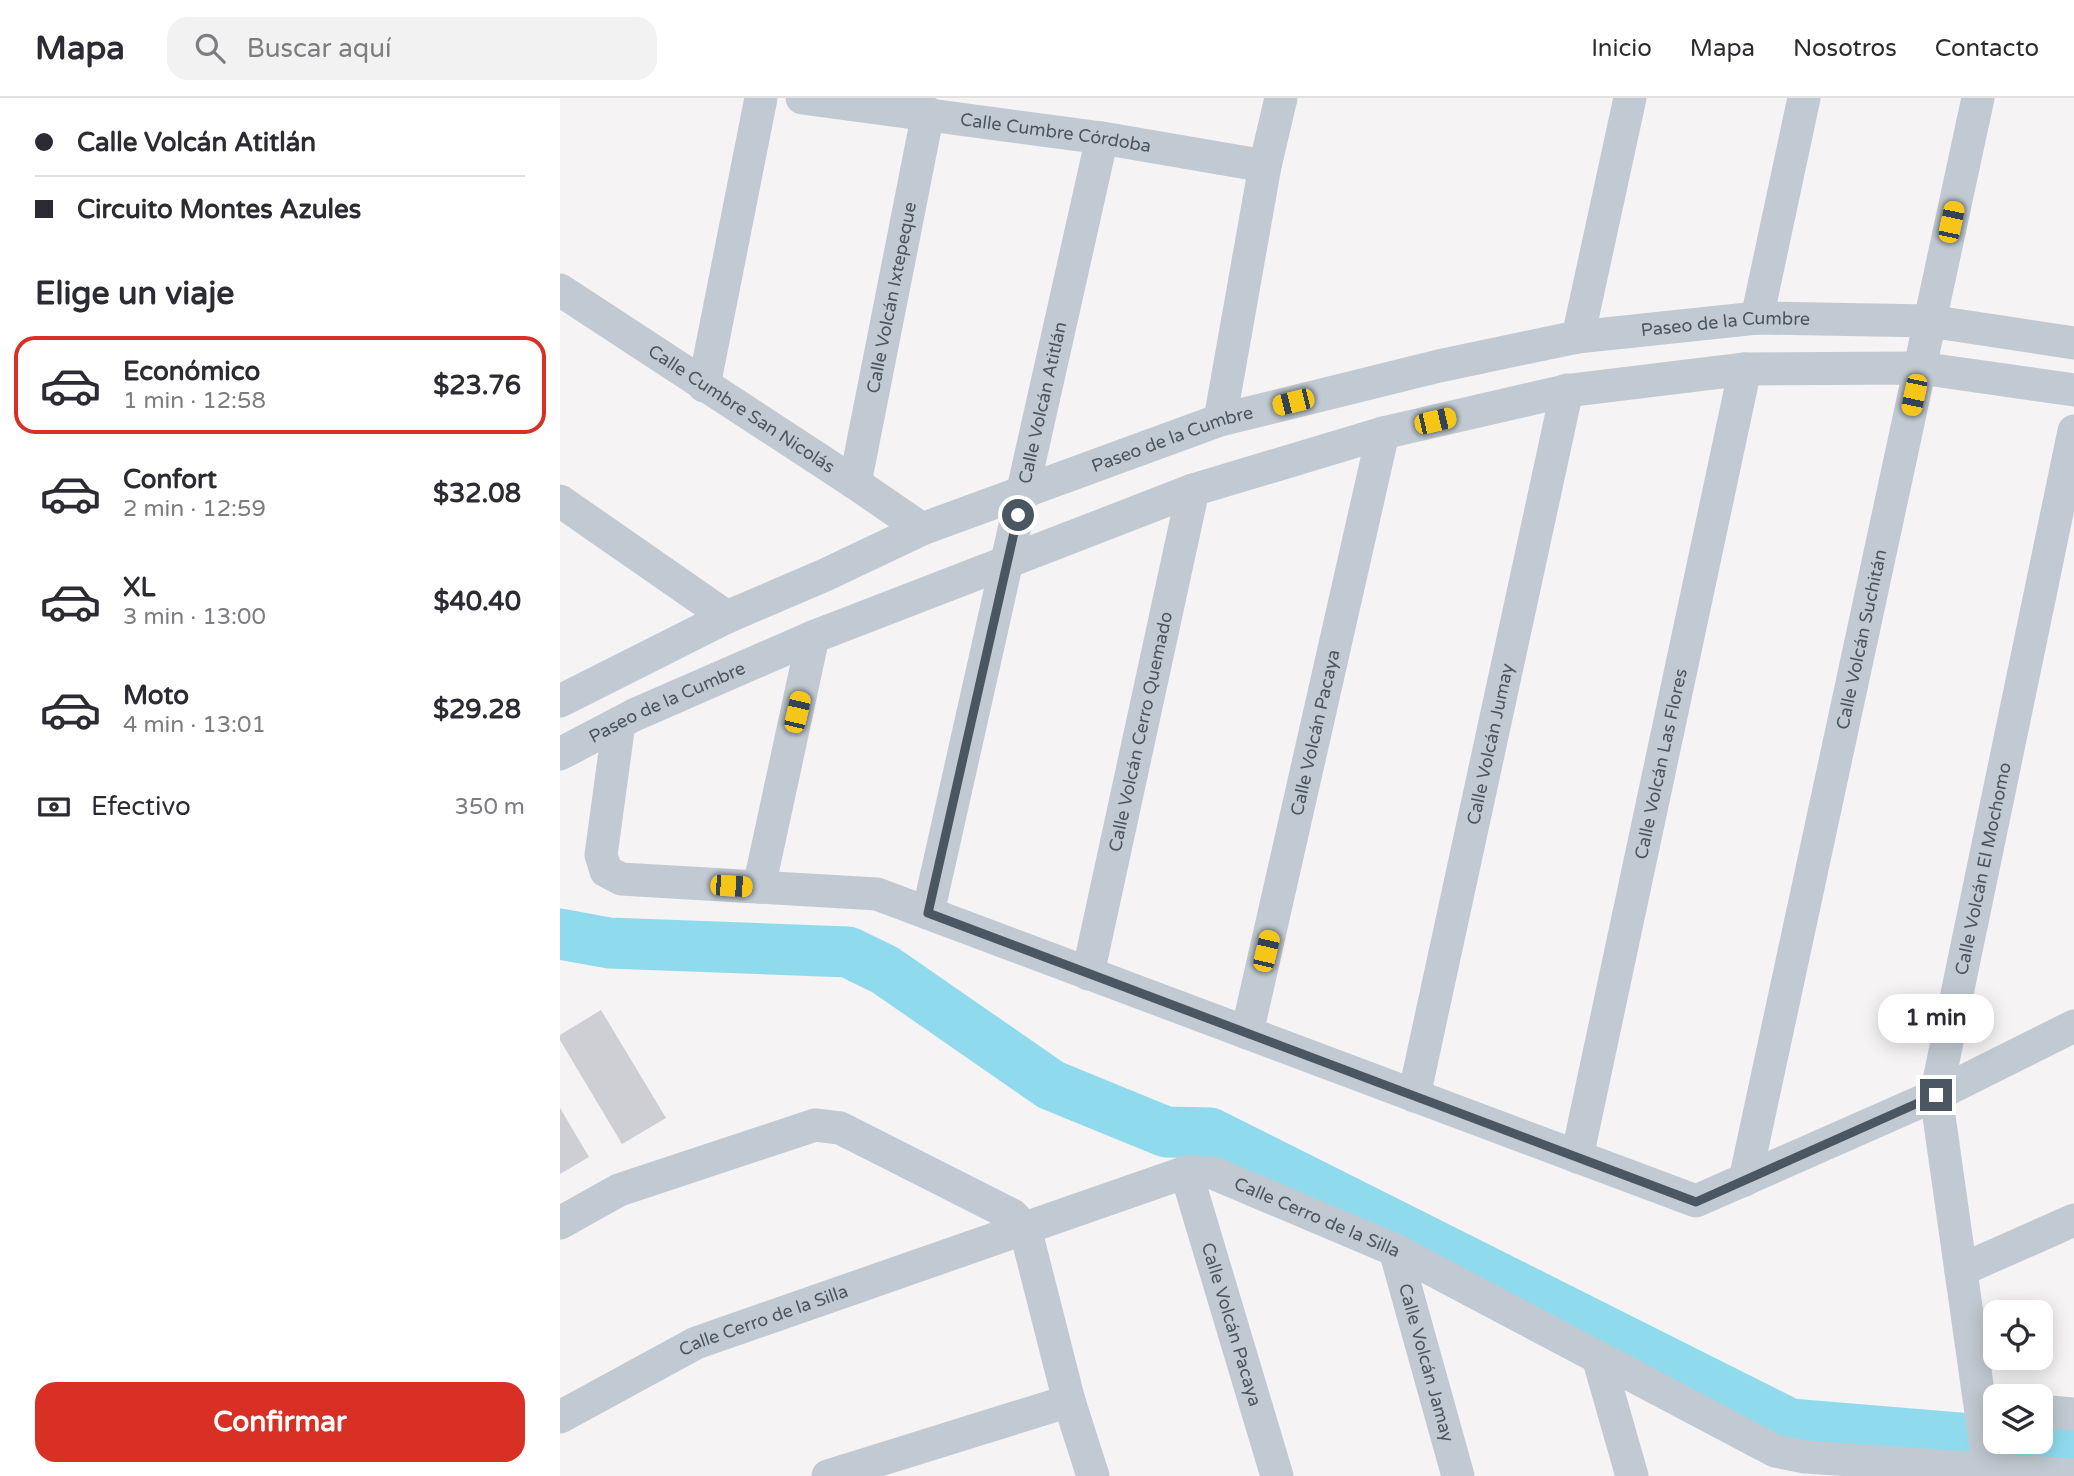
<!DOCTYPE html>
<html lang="es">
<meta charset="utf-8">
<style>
body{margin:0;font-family:"Varela Round",sans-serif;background:#f2f2f3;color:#2b2b33;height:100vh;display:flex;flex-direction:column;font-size:26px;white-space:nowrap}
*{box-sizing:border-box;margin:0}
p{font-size:23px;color:#7c7c81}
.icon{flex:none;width:38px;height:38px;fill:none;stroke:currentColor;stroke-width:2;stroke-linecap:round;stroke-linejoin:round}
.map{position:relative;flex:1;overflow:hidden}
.sheet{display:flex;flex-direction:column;background:#fff;width:560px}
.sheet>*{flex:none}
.guide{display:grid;align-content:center;height:154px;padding:0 35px;background:#fff}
.controls{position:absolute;left:1423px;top:1202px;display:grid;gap:14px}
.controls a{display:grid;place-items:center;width:70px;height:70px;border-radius:14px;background:#fff;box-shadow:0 4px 18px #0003;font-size:35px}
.end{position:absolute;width:32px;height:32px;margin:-16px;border:9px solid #4a5661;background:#fff;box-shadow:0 0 0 4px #fff}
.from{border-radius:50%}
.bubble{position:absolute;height:49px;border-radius:21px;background:#fff;box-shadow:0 4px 18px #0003;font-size:23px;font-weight:700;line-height:49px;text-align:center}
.car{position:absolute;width:21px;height:42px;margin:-21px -10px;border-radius:9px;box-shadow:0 0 5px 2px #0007;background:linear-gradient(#f5c518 24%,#345 0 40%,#f5c518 0 76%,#345 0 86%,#f5c518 0)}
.guide b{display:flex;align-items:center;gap:24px;height:66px;font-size:26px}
.guide b+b{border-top:2px solid #e1e1e2}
.guide i{width:18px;height:18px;background:#2b2b33}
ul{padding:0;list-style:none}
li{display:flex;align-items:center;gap:21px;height:98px;margin:0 14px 10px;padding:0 21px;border:4px solid transparent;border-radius:21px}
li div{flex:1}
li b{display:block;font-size:26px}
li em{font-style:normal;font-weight:700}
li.on{border-color:#d93025}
li>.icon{width:63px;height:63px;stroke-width:1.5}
h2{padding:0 35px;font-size:32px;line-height:84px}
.pay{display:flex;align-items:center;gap:18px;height:77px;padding:0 35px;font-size:26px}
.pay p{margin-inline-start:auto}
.cta{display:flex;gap:14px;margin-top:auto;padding:14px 35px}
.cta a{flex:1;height:80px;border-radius:21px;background:#d93025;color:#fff;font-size:28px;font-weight:700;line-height:80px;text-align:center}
header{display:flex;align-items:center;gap:42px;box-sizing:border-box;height:98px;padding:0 35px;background:#fff;border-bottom:2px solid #e1e1e2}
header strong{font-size:33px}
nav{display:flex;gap:38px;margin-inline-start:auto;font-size:24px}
.search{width:490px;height:63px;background:#f2f2f3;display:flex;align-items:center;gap:18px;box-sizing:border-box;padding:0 24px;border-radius:21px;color:#7c7c81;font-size:26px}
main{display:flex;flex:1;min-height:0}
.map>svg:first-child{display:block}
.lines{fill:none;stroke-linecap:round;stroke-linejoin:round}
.river{stroke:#90daee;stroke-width:51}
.building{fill:#cdcfd5}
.minor{stroke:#c1cad2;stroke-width:33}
.route{stroke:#4a5661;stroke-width:9}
.labels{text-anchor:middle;stroke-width:6;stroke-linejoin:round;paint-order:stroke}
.street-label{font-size:18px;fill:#4a5661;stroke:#fff}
</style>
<header>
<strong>Mapa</strong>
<div class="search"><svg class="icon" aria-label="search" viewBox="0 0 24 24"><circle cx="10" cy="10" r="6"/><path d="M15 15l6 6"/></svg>Buscar aquí</div>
<nav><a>Inicio</a><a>Mapa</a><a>Nosotros</a><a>Contacto</a></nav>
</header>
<main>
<section class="sheet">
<div class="guide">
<b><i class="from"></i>Calle Volcán Atitlán</b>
<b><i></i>Circuito Montes Azules</b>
</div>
<h2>Elige un viaje</h2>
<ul>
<li class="on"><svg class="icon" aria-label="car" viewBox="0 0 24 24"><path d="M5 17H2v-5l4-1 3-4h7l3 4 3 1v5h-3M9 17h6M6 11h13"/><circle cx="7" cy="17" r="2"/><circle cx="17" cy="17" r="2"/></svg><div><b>Económico</b><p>1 min · 12:58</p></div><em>$23.76</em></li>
<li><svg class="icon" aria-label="car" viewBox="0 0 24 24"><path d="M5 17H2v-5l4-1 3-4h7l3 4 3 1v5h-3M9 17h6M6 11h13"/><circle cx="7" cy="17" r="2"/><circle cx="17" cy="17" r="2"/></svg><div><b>Confort</b><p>2 min · 12:59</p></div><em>$32.08</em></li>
<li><svg class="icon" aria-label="car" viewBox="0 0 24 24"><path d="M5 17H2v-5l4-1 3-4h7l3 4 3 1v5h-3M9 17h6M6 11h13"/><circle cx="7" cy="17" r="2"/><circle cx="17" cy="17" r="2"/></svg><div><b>XL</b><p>3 min · 13:00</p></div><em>$40.40</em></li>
<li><svg class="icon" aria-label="car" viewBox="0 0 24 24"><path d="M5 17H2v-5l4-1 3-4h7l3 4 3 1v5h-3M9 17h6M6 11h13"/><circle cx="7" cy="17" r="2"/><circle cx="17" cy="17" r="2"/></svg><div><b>Moto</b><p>4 min · 13:01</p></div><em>$29.28</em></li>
</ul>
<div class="pay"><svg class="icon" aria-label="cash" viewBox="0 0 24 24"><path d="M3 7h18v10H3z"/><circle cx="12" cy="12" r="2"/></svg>Efectivo<p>350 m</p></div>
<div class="cta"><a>Confirmar</a></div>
</section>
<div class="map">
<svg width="1514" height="1378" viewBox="0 0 1514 1378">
<rect width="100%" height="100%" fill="#f5f3f3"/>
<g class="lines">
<!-- river -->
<path class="river" d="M0 836 49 845 288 854 325 872 491 987 606 1034 650 1035 1230 1326 1435 1343
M1452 1344 1514 1349"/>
</g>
<!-- building -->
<path class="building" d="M41 912 106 1020 62 1046 0 942V937Z
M0 1010 29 1059 0 1076Z"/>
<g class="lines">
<!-- minor -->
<g class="minor">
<path id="s1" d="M242 0 542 40 705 68"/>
<path id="s2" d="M0 192 295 385 362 431"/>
<path d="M1197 220 1244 0"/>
<path d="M1018 239 1070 0"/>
<path d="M144 288 201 0"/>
<path d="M660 322 705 68 721 0"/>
<path id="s3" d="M295 385 368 15"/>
<path d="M0 403 167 519"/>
<path id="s4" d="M0 603 167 519 265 477 362 431 660 322 879 268 1017 239 1197 220 1369 223 1514 245"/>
<path d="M59 625 41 757 46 773 61 781 317 796 1136 1103 1376 997 1514 928"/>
<path id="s5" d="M0 656 74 617 253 539 633 392 823 335 1005 293 1185 271 1360 270 1514 292"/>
<path d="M199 789 253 539"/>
<path id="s6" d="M368 815 542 40"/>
<path id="s7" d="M528 876 633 392"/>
<path id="s8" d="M687 935 823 335"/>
<path id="s9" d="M854 998 1007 292"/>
<path id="s10" d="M1017 1059 1185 271"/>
<path id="s11" d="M626 1074 717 1378"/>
<path id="s12" d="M1185 1082 1418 0"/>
<path d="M0 1125 59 1092 255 1027 280 1030 452 1117 465 1130 509 1303 533 1378"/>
<path id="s13" d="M835 1152 898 1378"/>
<path d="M1401 1172 1514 1122"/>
<path d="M1038 1259 1072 1378"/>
<path d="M1480 1313 1514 1316"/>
<path id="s14" d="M0 1319 136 1245 626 1074 653 1075 835 1152 1215 1353 1245 1359 1514 1377"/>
<path d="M268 1378 509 1303"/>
<path id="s15" d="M1430 1378 1376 997 1514 333"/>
</g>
</g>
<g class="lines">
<!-- route -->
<path class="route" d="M458 417 368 815 1136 1104 1376 997"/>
</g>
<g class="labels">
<!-- street labels -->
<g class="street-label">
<text dy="6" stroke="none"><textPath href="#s1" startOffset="256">Calle Cumbre Córdoba</textPath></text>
<text dy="6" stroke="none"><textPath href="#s3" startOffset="189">Calle Volcán Ixtepeque</textPath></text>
<text dy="6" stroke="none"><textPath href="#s4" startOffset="1234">Paseo de la Cumbre</textPath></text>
<text dy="6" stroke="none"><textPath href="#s6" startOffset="523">Calle Volcán Atitlán</textPath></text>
<text dy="6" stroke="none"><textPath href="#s2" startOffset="217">Calle Cumbre San Nicolás</textPath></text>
<text dy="6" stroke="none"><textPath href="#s4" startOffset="667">Paseo de la Cumbre</textPath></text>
<text dy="6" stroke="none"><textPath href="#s12" startOffset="553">Calle Volcán Suchitán</textPath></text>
<text dy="6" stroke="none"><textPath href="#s5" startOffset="119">Paseo de la Cumbre</textPath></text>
<text dy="6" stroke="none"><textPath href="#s7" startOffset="248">Calle Volcán Cerro Quemado</textPath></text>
<text dy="6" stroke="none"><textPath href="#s8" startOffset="308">Calle Volcán Pacaya</textPath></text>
<text dy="6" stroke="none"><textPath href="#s9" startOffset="360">Calle Volcán Jumay</textPath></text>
<text dy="6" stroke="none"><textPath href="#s10" startOffset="402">Calle Volcán Las Flores</textPath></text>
<text dy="6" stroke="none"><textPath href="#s15" startOffset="616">Calle Volcán El Mochomo</textPath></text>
<text dy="6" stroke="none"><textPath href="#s14" startOffset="814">Calle Cerro de la Silla</textPath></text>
<text dy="6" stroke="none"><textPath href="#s14" startOffset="226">Calle Cerro de la Silla</textPath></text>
<text dy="6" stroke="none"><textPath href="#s11" startOffset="159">Calle Volcán Pacaya</textPath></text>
<text dy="6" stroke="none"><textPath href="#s13" startOffset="117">Calle Volcán Jamay</textPath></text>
</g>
</g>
</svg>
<div class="controls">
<a><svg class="icon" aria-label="locate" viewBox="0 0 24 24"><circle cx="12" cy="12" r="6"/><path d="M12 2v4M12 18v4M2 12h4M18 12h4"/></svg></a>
<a><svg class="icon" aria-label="layers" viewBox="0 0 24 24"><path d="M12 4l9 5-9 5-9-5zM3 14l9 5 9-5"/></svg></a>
</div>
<i class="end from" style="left:458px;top:417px"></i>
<i class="end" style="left:1376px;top:997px"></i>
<div class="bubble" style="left:1318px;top:896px;width:116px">1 min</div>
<i class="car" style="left:1391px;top:124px;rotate:12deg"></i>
<i class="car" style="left:1354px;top:297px;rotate:192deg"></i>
<i class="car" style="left:733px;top:304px;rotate:256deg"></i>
<i class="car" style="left:875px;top:323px;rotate:77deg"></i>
<i class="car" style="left:237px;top:614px;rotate:13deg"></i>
<i class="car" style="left:171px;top:788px;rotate:93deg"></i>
<i class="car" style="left:706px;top:853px;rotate:13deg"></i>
</div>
</main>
